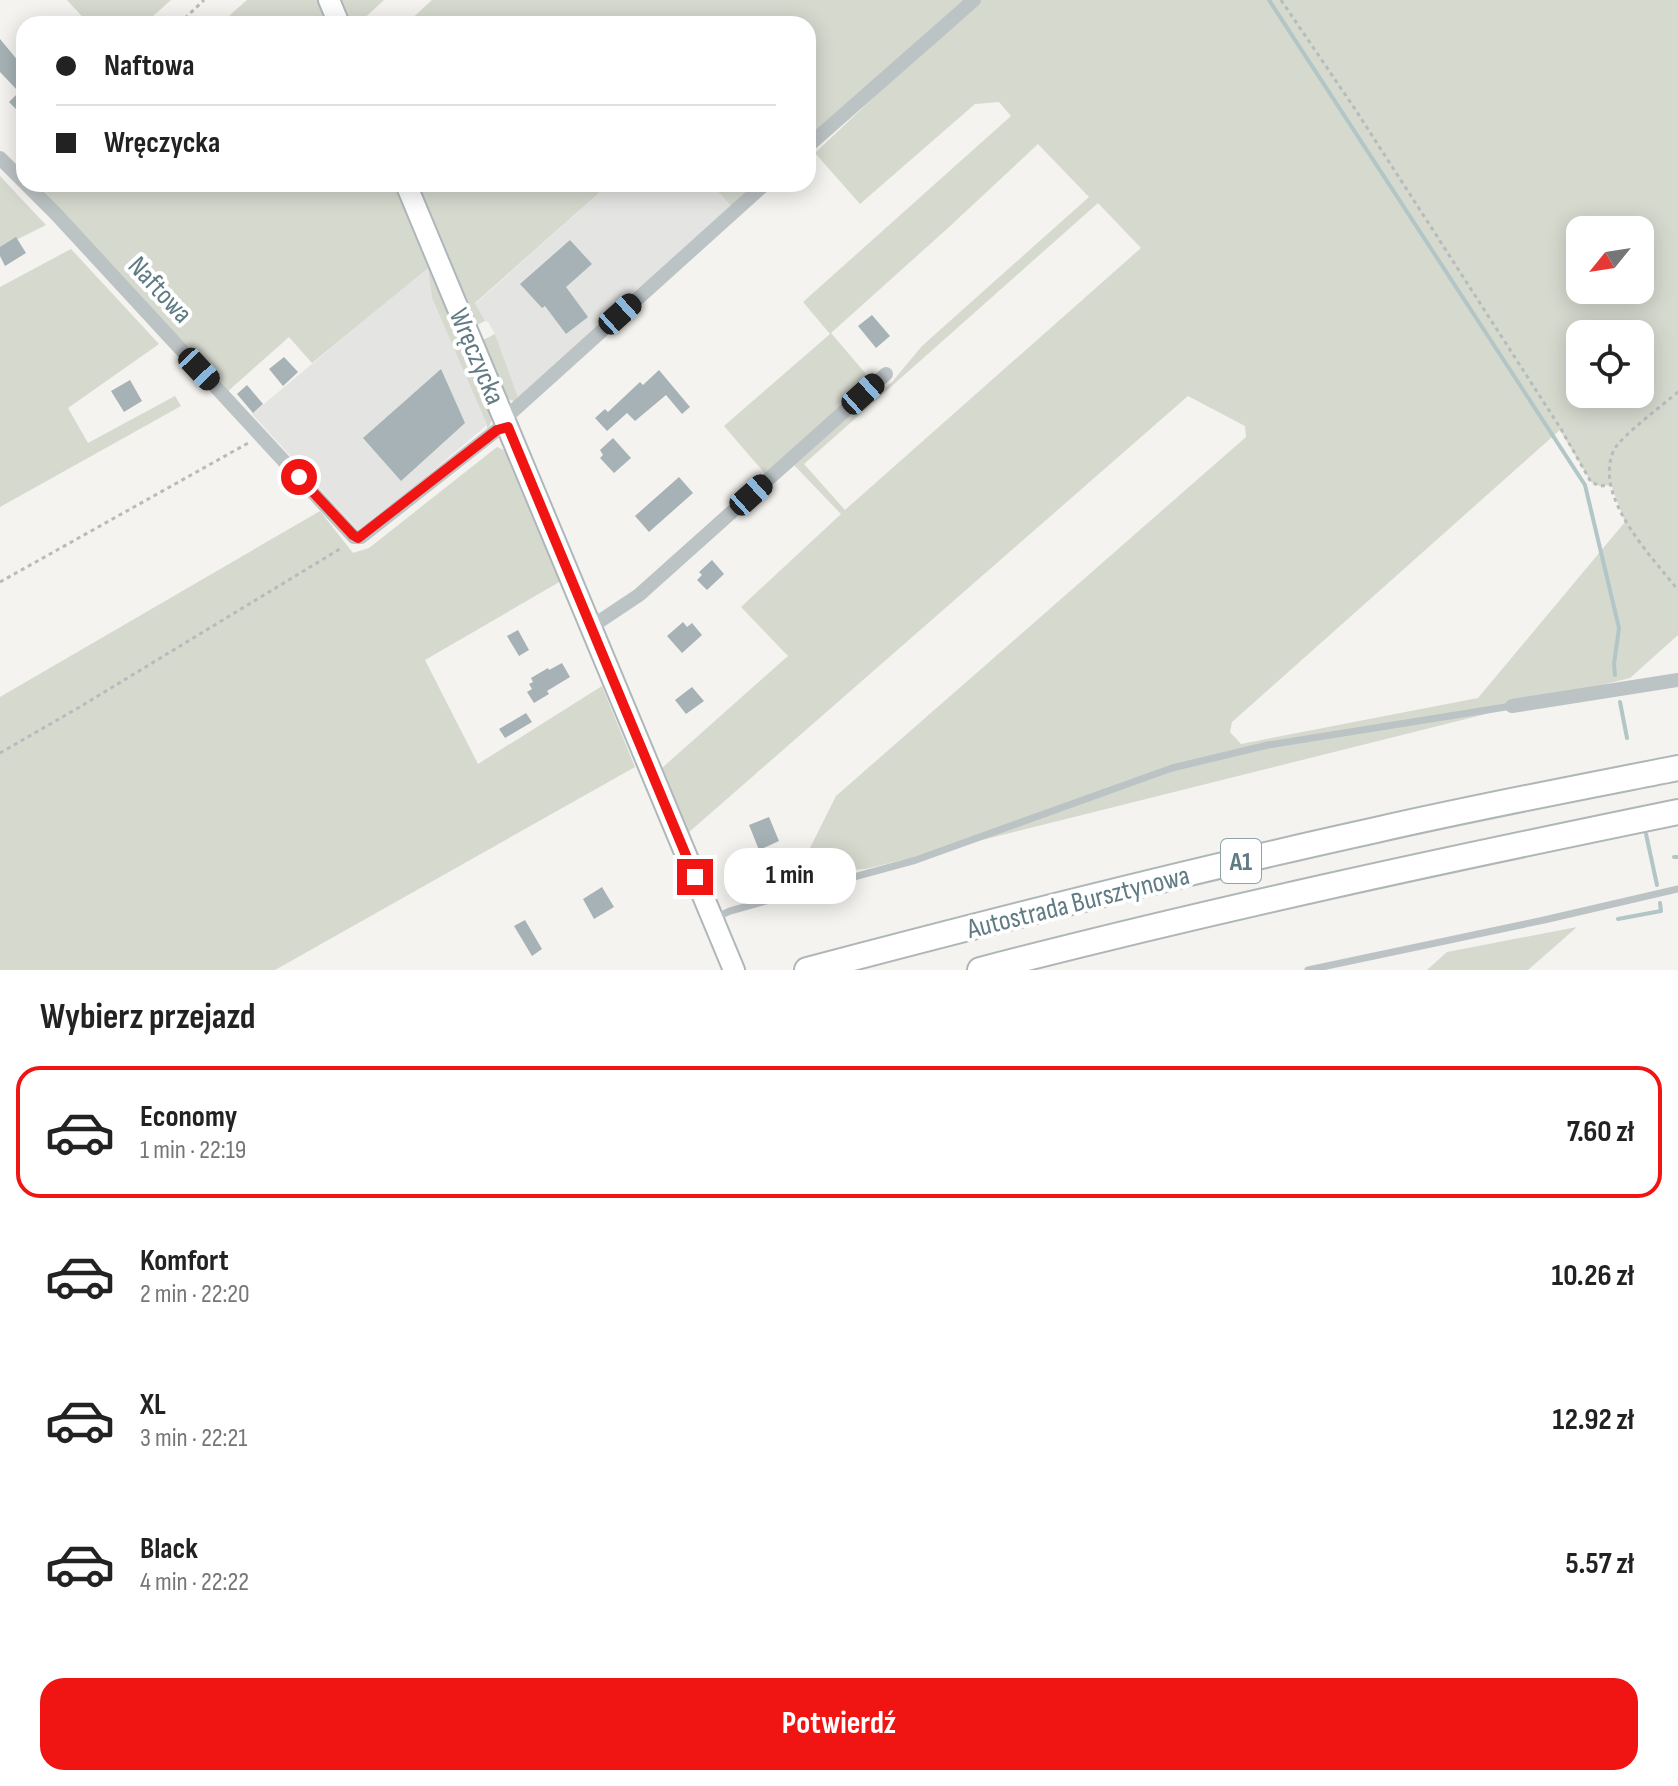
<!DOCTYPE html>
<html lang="pl">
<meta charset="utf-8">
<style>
body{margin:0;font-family:"Sofia Sans Condensed",sans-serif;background:#f2f2f2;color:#222;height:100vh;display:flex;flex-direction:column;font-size:30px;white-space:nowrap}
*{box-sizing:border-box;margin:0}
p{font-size:26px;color:#767676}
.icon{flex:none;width:44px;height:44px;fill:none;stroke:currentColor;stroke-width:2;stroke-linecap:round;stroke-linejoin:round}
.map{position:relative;height:970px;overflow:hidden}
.panel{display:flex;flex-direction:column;background:#fff;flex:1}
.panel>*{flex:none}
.guide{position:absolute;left:16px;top:16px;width:800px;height:176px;border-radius:24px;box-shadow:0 4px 20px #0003;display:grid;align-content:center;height:176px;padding:0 40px;background:#fff}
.needle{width:52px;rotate:240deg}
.controls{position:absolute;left:1566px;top:216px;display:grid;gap:16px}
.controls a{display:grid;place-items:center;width:88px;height:88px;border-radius:16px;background:#fff;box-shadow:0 4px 20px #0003;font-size:40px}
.end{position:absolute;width:36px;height:36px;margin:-18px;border:10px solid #f01413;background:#fff;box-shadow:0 0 0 4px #fff}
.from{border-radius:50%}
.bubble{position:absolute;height:56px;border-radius:24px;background:#fff;box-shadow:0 4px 20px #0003;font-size:26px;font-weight:700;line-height:56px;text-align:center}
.car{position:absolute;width:24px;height:48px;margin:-24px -12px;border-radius:10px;box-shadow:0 0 6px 2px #0007;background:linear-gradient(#222 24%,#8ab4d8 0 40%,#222 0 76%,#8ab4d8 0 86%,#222 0)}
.guide b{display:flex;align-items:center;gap:28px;height:76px;font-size:30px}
.guide b+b{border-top:2px solid #e0e0e0}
.guide i{width:20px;height:20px;background:#222}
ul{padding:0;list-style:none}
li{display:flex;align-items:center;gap:24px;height:132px;margin:0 16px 12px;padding:0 24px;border:4px solid transparent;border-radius:24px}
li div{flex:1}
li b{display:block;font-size:30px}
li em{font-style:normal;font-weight:700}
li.on{border-color:#f01413}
li>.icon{width:72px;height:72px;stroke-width:1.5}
h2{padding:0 40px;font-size:36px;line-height:96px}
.cta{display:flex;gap:16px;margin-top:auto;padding:16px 40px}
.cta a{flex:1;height:92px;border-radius:24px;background:#f01413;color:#fff;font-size:32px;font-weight:700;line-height:92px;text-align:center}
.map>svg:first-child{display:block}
.built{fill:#e4e5e3}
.green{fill:#d5d9ce;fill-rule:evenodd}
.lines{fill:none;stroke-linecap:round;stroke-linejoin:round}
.stream{stroke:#b3c6c7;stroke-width:4}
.building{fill:#a6b2b5}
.secondary-casing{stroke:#aeb7ba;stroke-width:24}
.highway-casing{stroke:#afb6b7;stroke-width:28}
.path{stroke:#b6bbbc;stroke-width:3;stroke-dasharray:4 4;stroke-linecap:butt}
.lane{stroke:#bcc3c5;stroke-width:7}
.street{stroke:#bcc3c5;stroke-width:14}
.secondary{stroke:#fff;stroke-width:20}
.highway{stroke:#fff;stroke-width:24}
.route{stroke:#f01413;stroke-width:10}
.labels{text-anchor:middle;stroke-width:8;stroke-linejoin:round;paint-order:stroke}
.shield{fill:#fff;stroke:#90a3a8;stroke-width:2}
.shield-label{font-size:26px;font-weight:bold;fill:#607b83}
.street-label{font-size:28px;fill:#607b83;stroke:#fff}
</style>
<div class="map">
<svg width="1678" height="970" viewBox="0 0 1678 970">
<rect width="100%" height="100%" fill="#f4f3ef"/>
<!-- built -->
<path class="built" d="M609 184H711L731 206 518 397 495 334 488 322 485 321 475 304Z
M428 267 432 298 487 425 423 479 358 530 252 414Z"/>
<!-- green -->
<path class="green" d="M67 0H171L144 24H89Z
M247 0H321L331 24H220Z
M337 0H384L358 24H347Z
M432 0H966L808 139V24H406Z
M980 0H1678V635L1630 678 866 869 797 874 836 796 1246 437 1245 426 1188 396 680 840 653 776 788 656 741 607 841 514 792 463 861 402 881 391 892 382 922 346 1089 197 1038 144 948 228 831 333 872 381 767 476 724 426 830 334 803 302 1011 116 999 102 975 104 860 204 815 153 946 29ZM1098 203 1141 248 845 510 804 464ZM1580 230H1640V290H1580ZM1580 334H1640V394H1580ZM1560 430 1591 482 1600 486 1611 485 1625 522 1478 698 1241 744 1230 732 1232 722Z
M0 176 46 225 0 248Z
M40 184H398L493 417 489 427 487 428V425L432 298 428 268 312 363 289 337 227 392 36 188Z
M414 184H609L475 303 485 321 477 325 472 323Z
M711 184H756L731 206Z
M71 249 159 344 68 408 88 443 175 396 181 406 0 507V287Z
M495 334 518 397 514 401 507 399 499 386 482 346 483 340Z
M497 447 506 451 510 457 561 581 425 660 478 764 602 686 635 767 275 970H0V697L320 511 353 553 369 548Z
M1577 927 1528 970H1427L1447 952Z"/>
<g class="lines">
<!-- stream -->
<path class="stream" d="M1269 0 1585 485 1619 628 1614 664 1615 675
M1620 702 1627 738
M1646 834 1657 885
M1674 857H1678
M1618 919 1661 911 1660 903"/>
</g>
<!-- building -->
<path class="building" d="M0 39 24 68V105L18 111 9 102 19 92 0 72Z
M16 237 26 253 5 266 0 256V247Z
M570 240 592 264 566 287 588 317 566 334 545 306 542 308 520 284Z
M872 315 890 336 876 348 858 326Z
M284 357 298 372 283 386 269 369Z
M441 369 465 423 401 481 363 438Z
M659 370 690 407 682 414 666 395 635 421 627 413 607 431 595 418 605 409 608 412 640 382 643 385Z
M130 380 142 401 124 412 111 391Z
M247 385 263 404 253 413 237 394Z
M613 438 631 458 614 473 600 458 603 455 600 450Z
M679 477 693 493 649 532 635 516Z
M712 560 724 574 707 590 697 580 702 575 699 572Z
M683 622 687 627 692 623 702 635 682 653 667 636Z
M518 630 529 650 519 656 507 636Z
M562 663 570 677 547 691 549 694 534 703 527 692 532 689 529 684 533 682 531 678 548 668 549 670Z
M692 687 704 701 686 714 675 700Z
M526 713 532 722 505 738 499 729Z
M769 817 779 841 759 850 749 825Z
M602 887 614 907 594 919 583 899Z
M525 920 542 949 532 956 514 926Z"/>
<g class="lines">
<!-- secondary casing -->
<g class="secondary-casing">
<path id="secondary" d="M329 0 339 24
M406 184 734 970"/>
</g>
<!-- highway casing -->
<g class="highway-casing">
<path id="highway" d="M807 970C996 920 1185 872 1376 830 1476 807 1577 788 1678 768
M980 970C1211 910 1444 860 1678 812"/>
</g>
<!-- path -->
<path class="path" d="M1281 0 1355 109 1561 429 1591 482 1600 486 1611 485
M179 24 204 0
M1678 392C1665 403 1620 437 1614 450 1592 496 1652 557 1678 590
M0 582 250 442
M0 753 78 708 343 547"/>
<!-- lane -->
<path class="lane" d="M713 919 730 911 916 860 1172 768 1268 745 1512 706
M1308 970 1544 920 1678 889"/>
<!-- street -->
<path class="street" d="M808 146 974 0
M0 158 24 182
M26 184 56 214 354 537H361L497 430 508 427
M504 419 765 184
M591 627 639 595 886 374
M1512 706 1678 680"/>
<!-- secondary -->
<use href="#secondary" class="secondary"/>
<!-- highway -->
<use href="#highway" class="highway"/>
</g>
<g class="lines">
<!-- route -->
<path class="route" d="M299 477 353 535 358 538 497 430 508 427 695 877"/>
</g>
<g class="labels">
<!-- shield labels -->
<rect class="shield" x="1221" y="839" width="40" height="44" rx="6"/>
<g class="shield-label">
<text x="1241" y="870">A1</text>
</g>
<!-- street labels -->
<g class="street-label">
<text transform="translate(161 289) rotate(47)" y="10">Naftowa</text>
<text transform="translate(478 356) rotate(67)" y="10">Wręczycka</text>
<text transform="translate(1078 901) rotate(-14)" y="10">Autostrada Bursztynowa</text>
</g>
</g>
</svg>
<div class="controls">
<a><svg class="needle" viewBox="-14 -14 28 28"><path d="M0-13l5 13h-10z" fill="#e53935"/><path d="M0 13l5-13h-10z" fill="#767676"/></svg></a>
<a><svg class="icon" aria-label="locate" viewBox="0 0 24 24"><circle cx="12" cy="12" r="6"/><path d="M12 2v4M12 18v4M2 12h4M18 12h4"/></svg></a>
</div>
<i class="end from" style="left:299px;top:477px"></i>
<i class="end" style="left:695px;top:877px"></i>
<div class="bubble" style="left:724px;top:848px;width:132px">1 min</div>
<i class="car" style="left:620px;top:314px;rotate:48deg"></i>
<i class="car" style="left:199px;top:369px;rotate:137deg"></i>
<i class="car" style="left:863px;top:394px;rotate:48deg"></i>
<i class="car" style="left:751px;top:495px;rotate:48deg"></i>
<div class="guide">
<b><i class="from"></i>Naftowa</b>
<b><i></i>Wręczycka</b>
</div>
</div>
<section class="panel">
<h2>Wybierz przejazd</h2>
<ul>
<li class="on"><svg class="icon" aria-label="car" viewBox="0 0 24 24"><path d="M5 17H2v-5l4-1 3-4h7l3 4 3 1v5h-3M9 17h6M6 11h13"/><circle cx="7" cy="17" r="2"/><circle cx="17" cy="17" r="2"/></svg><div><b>Economy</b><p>1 min · 22:19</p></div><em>7.60 zł</em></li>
<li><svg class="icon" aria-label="car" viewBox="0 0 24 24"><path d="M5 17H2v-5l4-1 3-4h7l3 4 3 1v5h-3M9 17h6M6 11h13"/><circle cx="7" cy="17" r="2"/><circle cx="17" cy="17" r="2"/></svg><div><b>Komfort</b><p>2 min · 22:20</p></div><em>10.26 zł</em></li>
<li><svg class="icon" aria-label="car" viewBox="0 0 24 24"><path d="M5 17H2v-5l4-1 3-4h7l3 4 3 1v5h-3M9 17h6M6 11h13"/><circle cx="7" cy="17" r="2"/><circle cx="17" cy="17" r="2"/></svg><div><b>XL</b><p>3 min · 22:21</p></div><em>12.92 zł</em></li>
<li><svg class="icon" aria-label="car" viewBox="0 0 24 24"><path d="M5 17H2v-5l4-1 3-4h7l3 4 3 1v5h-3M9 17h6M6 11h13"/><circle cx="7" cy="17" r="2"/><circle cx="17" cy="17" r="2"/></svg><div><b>Black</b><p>4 min · 22:22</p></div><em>5.57 zł</em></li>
</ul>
<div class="cta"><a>Potwierdź</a></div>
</section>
